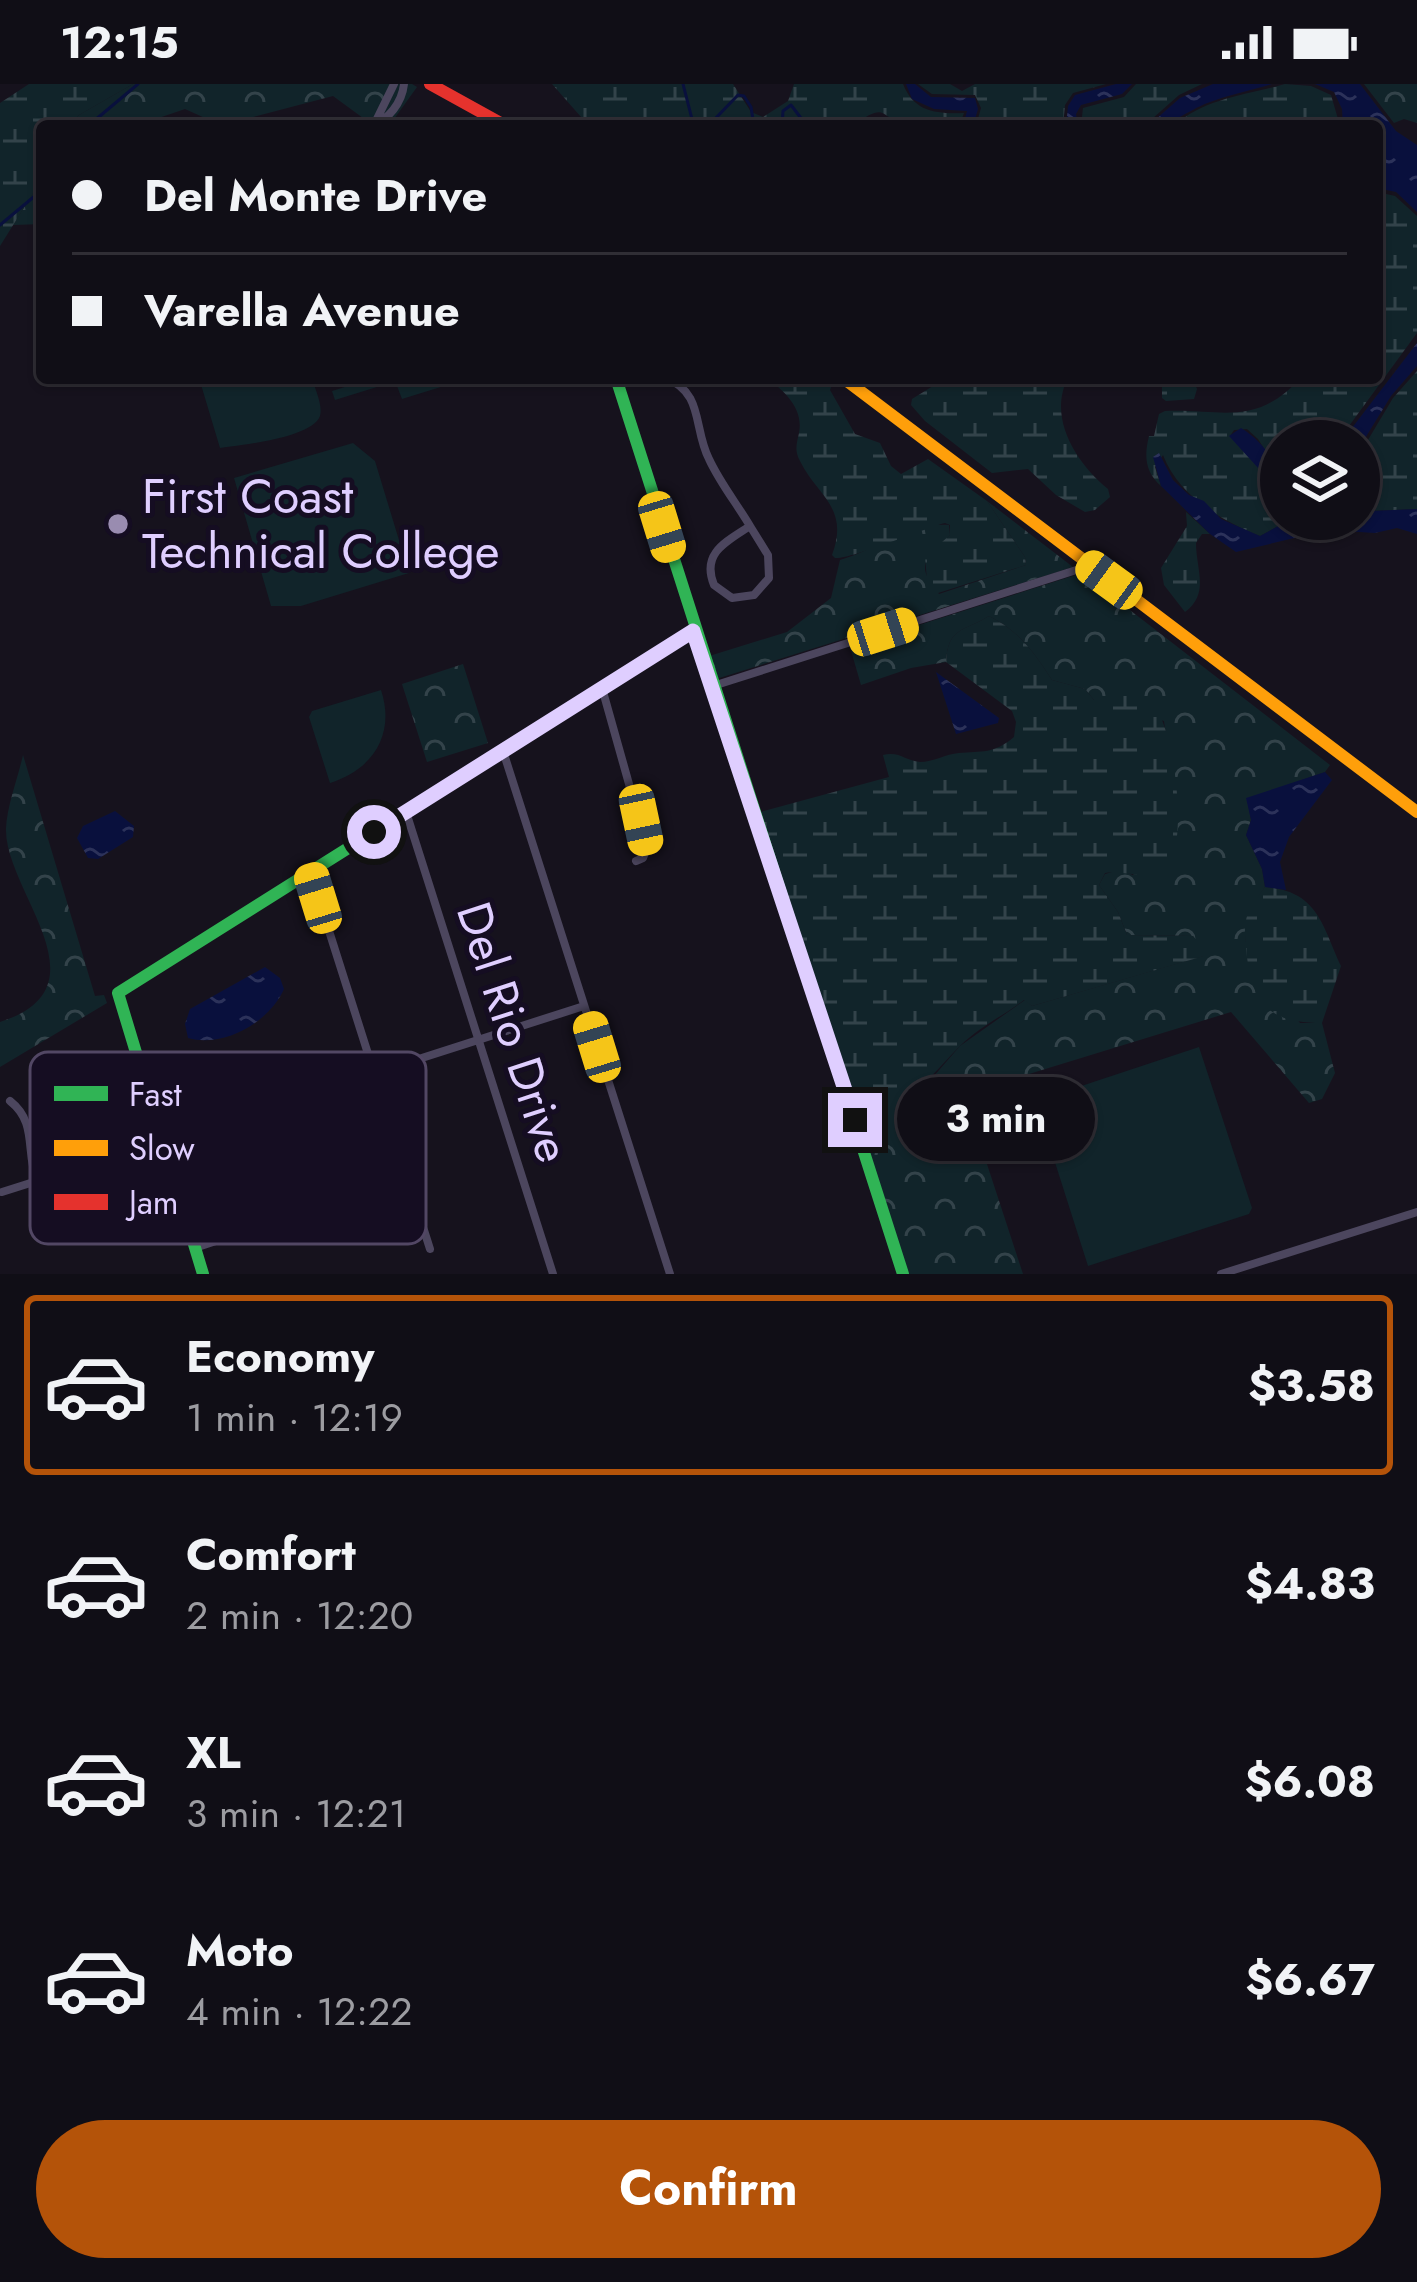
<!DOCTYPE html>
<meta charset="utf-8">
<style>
body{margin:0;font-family:Jost,sans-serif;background:#19171f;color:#f1f3f6;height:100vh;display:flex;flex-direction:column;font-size:45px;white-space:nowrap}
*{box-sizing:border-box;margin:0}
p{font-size:39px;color:#9c9ca1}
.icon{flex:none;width:66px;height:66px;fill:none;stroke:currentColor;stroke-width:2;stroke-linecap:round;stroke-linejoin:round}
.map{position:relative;height:1190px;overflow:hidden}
.panel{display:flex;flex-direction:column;background:#100e16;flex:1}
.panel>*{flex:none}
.hud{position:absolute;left:36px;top:36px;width:1347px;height:264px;border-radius:12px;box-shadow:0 3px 9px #0004,0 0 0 3px #302e35;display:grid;align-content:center;height:264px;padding:0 36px;background:#100e16}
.controls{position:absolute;left:1260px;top:336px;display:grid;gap:24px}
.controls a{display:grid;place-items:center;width:120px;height:120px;border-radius:50%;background:#100e16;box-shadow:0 3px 9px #0004,0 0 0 3px #302e35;font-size:60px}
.end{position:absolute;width:54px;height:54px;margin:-27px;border:15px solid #dfceff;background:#111;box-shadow:0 0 0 6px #111}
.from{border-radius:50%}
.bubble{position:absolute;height:84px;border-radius:42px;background:#100e16;box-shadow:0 3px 9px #0004,0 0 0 3px #302e35;font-size:39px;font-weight:700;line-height:84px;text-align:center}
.car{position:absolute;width:36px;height:72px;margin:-36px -18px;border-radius:15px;box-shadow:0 0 9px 3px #0007;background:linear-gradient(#f5c518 24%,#345 0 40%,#f5c518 0 76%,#345 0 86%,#f5c518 0)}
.hud b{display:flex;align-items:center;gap:42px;height:114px;font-size:45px}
.hud b+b{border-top:3px solid #302e35}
.hud i{width:30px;height:30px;background:#f1f3f6}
ul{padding:21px 0 0;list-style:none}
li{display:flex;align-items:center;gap:36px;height:180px;margin:0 24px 18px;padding:0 12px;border:6px solid transparent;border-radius:12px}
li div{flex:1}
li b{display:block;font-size:45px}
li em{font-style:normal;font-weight:700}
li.active{border-color:#b45309}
li>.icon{width:108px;height:108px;stroke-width:1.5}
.primary-button{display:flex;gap:24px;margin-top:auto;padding:24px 36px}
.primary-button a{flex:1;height:138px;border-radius:72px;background:#b45309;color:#fff;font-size:48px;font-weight:700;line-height:138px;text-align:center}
.status{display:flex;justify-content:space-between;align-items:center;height:84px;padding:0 60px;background:#100e16;direction:ltr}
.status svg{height:33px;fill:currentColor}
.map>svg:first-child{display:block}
.forest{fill:url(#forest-crowns)}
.wetland{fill:url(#wetland-marsh)}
.garden{fill:#11242a}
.water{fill:url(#water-ripples)}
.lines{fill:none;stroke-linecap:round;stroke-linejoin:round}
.stream{stroke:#09103d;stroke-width:3}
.street{stroke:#4c465e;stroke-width:8}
.fast{stroke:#30b455;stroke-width:12}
.slow{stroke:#ff9f0a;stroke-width:12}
.jam{stroke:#e5322d;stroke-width:12}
.route{stroke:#dfceff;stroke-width:15}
.poi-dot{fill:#998cb0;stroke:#150d22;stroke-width:4.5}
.labels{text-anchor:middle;stroke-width:10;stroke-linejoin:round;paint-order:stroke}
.poi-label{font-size:48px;fill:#dfceff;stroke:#150d22;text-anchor:start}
.street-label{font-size:48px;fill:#dfceff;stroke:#150d22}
.key{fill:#150d22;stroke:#524764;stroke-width:3}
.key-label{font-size:33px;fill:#dfceff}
</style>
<div class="status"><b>12:15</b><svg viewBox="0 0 49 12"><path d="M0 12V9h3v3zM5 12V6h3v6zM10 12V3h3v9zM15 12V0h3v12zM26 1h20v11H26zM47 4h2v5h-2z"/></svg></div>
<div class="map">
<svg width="1417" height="1190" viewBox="0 0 1417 1190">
<defs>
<pattern id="forest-crowns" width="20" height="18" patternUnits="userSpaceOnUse" patternTransform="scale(3)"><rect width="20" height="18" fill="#11242a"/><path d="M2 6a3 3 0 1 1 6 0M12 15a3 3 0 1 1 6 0" fill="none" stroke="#33434a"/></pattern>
<pattern id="wetland-marsh" width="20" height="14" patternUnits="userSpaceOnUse" patternTransform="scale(3)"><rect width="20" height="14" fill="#11242a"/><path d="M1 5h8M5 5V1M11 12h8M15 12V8" fill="none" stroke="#33434a"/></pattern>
<pattern id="water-ripples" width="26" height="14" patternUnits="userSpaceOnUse" patternTransform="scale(3)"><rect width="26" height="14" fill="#09103d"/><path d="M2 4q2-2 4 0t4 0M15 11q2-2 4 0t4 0" fill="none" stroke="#2c325a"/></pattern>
</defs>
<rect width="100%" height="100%" fill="#16121d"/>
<!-- forest -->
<path class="forest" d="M133 0H412L417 3 389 42H374L333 12 219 42H209L205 34 185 25 135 42H69L79 31Z
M1364 0H1417V39L1404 35 1394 39Z
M42 95V140L13 141Z
M987 417 1073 483 713 596 706 573 787 548 831 514 840 476C875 466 913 438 949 441L950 451C927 475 913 479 939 510L1026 481 1025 473Z
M1082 489 1330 681 1325 688 1247 715 1251 736 1246 751 1262 785 1265 803C1219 862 1263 891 1300 939H1322L1335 989 1322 1015 1309 1019 1231 928 964 1010 1023 1190H907L857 1029 927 1000 960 962 1025 916 1032 922 1203 872 1193 852 1127 851 1118 828 1099 801 1105 790 1120 786 1133 791 1177 731 1164 637 1094 616 1085 605 1052 596C1034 568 1019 547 989 532 963 548 948 543 946 578L911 584 861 601 850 563Z
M463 580 488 659 427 678 402 600Z
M23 671 95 912 104 911 107 919 0 983V938C110 903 5 808 6 745 7 721 18 694 23 671Z"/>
<!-- wetland -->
<path class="wetland" d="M29 0H133L79 31 69 42H42V95L0 162V19Z
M552 0H733L751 28 763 33 788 17 794 0H903C914 28 936 30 964 29L959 42C944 42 920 47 907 42 877 32 888 17 852 42H589Z
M918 0H950L962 7 975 0H1106L1073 9 1065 21 1063 42H976L981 24 975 11 932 10Z
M1136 0H1202L1179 11 1144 42H1081L1083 24 1124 13Z
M1285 0 1311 2 1331 11 1340 42H1175C1200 15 1251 10 1285 0Z
M1377 108 1395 112 1417 132V249L1338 357H1281V391L1258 355 1247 345 1234 346 1230 352 1281 409V435H1291L1260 452C1220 436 1179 412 1163 371L1155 383 1161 402C1145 388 1144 372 1149 352H1154L1159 330 1165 327C1224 325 1255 343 1301 294H1377Z
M1417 287V425L1370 427 1358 436 1323 439 1320 435H1359V371L1393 314Z
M767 294H834L830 306 855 350 880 359 891 382 901 390 928 375 987 417 1025 473 1026 481 935 510 927 496 925 473 950 451V441L945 439C922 445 849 476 835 474L832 471C850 423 817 412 800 377 794 366 797 359 799 349 804 324 784 307 767 294Z
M928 294H1068C1047 334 1077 380 1108 405L1110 413 1095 426 1085 428 1056 411 1028 385 992 389 925 337 911 321 912 315 933 302Z
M1150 294H1192L1197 305 1194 315 1166 317 1162 314V303Z
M1186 428 1210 450H1202L1196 459C1196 486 1210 509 1185 528L1164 501 1161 484 1187 442Z
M989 532C1019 547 1034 568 1052 596L1085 605 1094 616C1109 611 1133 604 1148 614 1174 632 1189 758 1168 782 1153 798 1123 786 1105 789L1099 801 1118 828 1127 851 1193 852 1205 865 1204 872 1032 922 1024 916C1003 932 979 943 960 962 926 996 910 1025 857 1029L760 728 889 693 883 671C900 667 905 677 920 678 933 678 946 670 959 669 982 667 994 670 1014 653L1016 638 1012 627 946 578C948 543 963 548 989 532Z
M1265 803C1318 807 1322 841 1341 882L1322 939C1271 939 1253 922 1247 873 1243 839 1243 830 1265 803Z"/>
<!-- garden -->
<path class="garden" d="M199 294H312C315 305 323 321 320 332 312 354 241 361 220 364Z
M341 294H406L335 316 332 307 351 301Z
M423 294H455L457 298 402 315 397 302Z
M353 359 375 377 409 489 301 522H271L234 394Z
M381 606C396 651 372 686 330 699L309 633 312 627Z
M1199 963 1252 1124 1249 1130 1088 1182 1037 1022 1042 1015Z"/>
<!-- water -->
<path class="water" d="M906 0H915L931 13 975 14 978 25 973 42H963L967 27 934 25 912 15Z
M1116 0H1132L1122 10 1081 21 1076 30 1078 42H1066L1068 22 1075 11Z
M1213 0H1272C1252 6 1232 10 1213 17 1190 24 1173 42 1148 42L1180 14Z
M1315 0H1360L1396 47 1417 61V128L1396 108 1377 104V42H1343L1342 25 1334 8Z
M1417 259V282L1391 312 1359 364V357H1342Z
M1241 344C1264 358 1281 382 1281 409L1229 352Z
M1159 369 1173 396 1189 411 1204 417 1221 435 1260 452 1291 435 1339 440 1358 436 1370 427 1417 425V450L1397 444 1375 449 1328 446 1236 468 1210 450 1161 402 1153 373Z
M936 588 999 634 998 639 956 650Z
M1325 688 1332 696 1289 753 1280 778 1286 806 1265 803 1262 785 1246 751 1251 736 1246 714Z
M115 727 134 742 133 753 98 775 88 774 77 754 83 742Z
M265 883 280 894 284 905C269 939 223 964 188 954L185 940 190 925Z"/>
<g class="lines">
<!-- stream -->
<path class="stream" d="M683 0 693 39 712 38 738 11 744 12 751 23 754 42
M88 42 138 0
M782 42 783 27 791 21 807 42
M0 141 42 106"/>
<!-- street -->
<path class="street" d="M374 41 394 0
M371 42C389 36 402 18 404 0
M666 294C704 309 693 344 709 375 720 399 737 420 750 442
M750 442 768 471 769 494 754 511 732 514 714 501C701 469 726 458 750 442Z
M713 602 1089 482
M602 604 647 764 643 774 636 777
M503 667 670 1190
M406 728 553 1190
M310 787 430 1165
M375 989 584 922
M10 1017C38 1039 25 1068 37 1097
M96 1078 84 1052 77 1000 89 984 137 969
M2 1108 163 1057
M195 1164 406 1093
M1221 1190 1417 1128"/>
<!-- fast -->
<path class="fast" d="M616 294 903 1190
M203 1190 118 909 693 547"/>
<!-- slow -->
<path class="slow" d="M843 294 1417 728"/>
<!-- jam -->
<path class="jam" d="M430 0 506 42"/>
</g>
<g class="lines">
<!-- route -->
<path class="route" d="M374 748 693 547 855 1036"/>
</g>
<!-- markers -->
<circle class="poi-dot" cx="118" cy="440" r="12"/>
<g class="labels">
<!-- poi labels -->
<g class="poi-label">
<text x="142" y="429">First Coast<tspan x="142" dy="55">Technical College</tspan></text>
</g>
<!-- street labels -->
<g class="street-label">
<text transform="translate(514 948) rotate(72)" y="17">Del Rio Drive</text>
</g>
</g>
<!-- legend -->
<rect x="30" y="968" width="396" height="192" rx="18" class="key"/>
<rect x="54" y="1002" width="54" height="15" fill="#30b455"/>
<rect x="54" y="1056" width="54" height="16" fill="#ff9f0a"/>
<rect x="54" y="1110" width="54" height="16" fill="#e5322d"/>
<g class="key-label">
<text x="129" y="1022">Fast</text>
<text x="129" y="1076">Slow</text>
<text x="129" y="1130">Jam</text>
</g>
</svg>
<div class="controls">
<a><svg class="icon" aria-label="layers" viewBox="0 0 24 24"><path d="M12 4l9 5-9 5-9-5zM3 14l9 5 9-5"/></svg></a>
</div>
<i class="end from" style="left:374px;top:748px"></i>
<i class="end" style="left:855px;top:1036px"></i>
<div class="bubble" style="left:897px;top:993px;width:198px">3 min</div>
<i class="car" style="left:662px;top:443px;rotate:163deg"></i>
<i class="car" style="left:1109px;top:496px;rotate:306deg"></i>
<i class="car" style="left:883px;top:548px;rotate:72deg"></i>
<i class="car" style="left:641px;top:736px;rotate:168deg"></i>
<i class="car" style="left:318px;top:814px;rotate:343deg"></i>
<i class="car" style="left:597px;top:963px;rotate:343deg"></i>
<div class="hud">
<b><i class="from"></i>Del Monte Drive</b>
<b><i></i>Varella Avenue</b>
</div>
</div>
<section class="panel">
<ul>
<li class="active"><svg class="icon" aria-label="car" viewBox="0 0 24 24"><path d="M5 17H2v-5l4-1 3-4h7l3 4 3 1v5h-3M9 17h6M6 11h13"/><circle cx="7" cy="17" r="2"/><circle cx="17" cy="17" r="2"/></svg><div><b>Economy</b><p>1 min · 12:19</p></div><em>$3.58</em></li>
<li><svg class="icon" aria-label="car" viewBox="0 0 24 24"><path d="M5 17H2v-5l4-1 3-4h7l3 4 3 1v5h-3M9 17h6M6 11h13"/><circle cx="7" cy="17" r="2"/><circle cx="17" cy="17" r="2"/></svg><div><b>Comfort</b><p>2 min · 12:20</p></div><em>$4.83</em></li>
<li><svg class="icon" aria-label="car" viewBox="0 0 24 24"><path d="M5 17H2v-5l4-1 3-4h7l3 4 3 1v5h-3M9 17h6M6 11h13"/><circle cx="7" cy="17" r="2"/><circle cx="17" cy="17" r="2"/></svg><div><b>XL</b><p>3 min · 12:21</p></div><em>$6.08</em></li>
<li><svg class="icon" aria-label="car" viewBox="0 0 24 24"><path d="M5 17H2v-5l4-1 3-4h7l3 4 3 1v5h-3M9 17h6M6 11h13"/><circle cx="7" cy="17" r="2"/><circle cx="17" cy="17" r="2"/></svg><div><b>Moto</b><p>4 min · 12:22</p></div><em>$6.67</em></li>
</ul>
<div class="primary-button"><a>Confirm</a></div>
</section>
